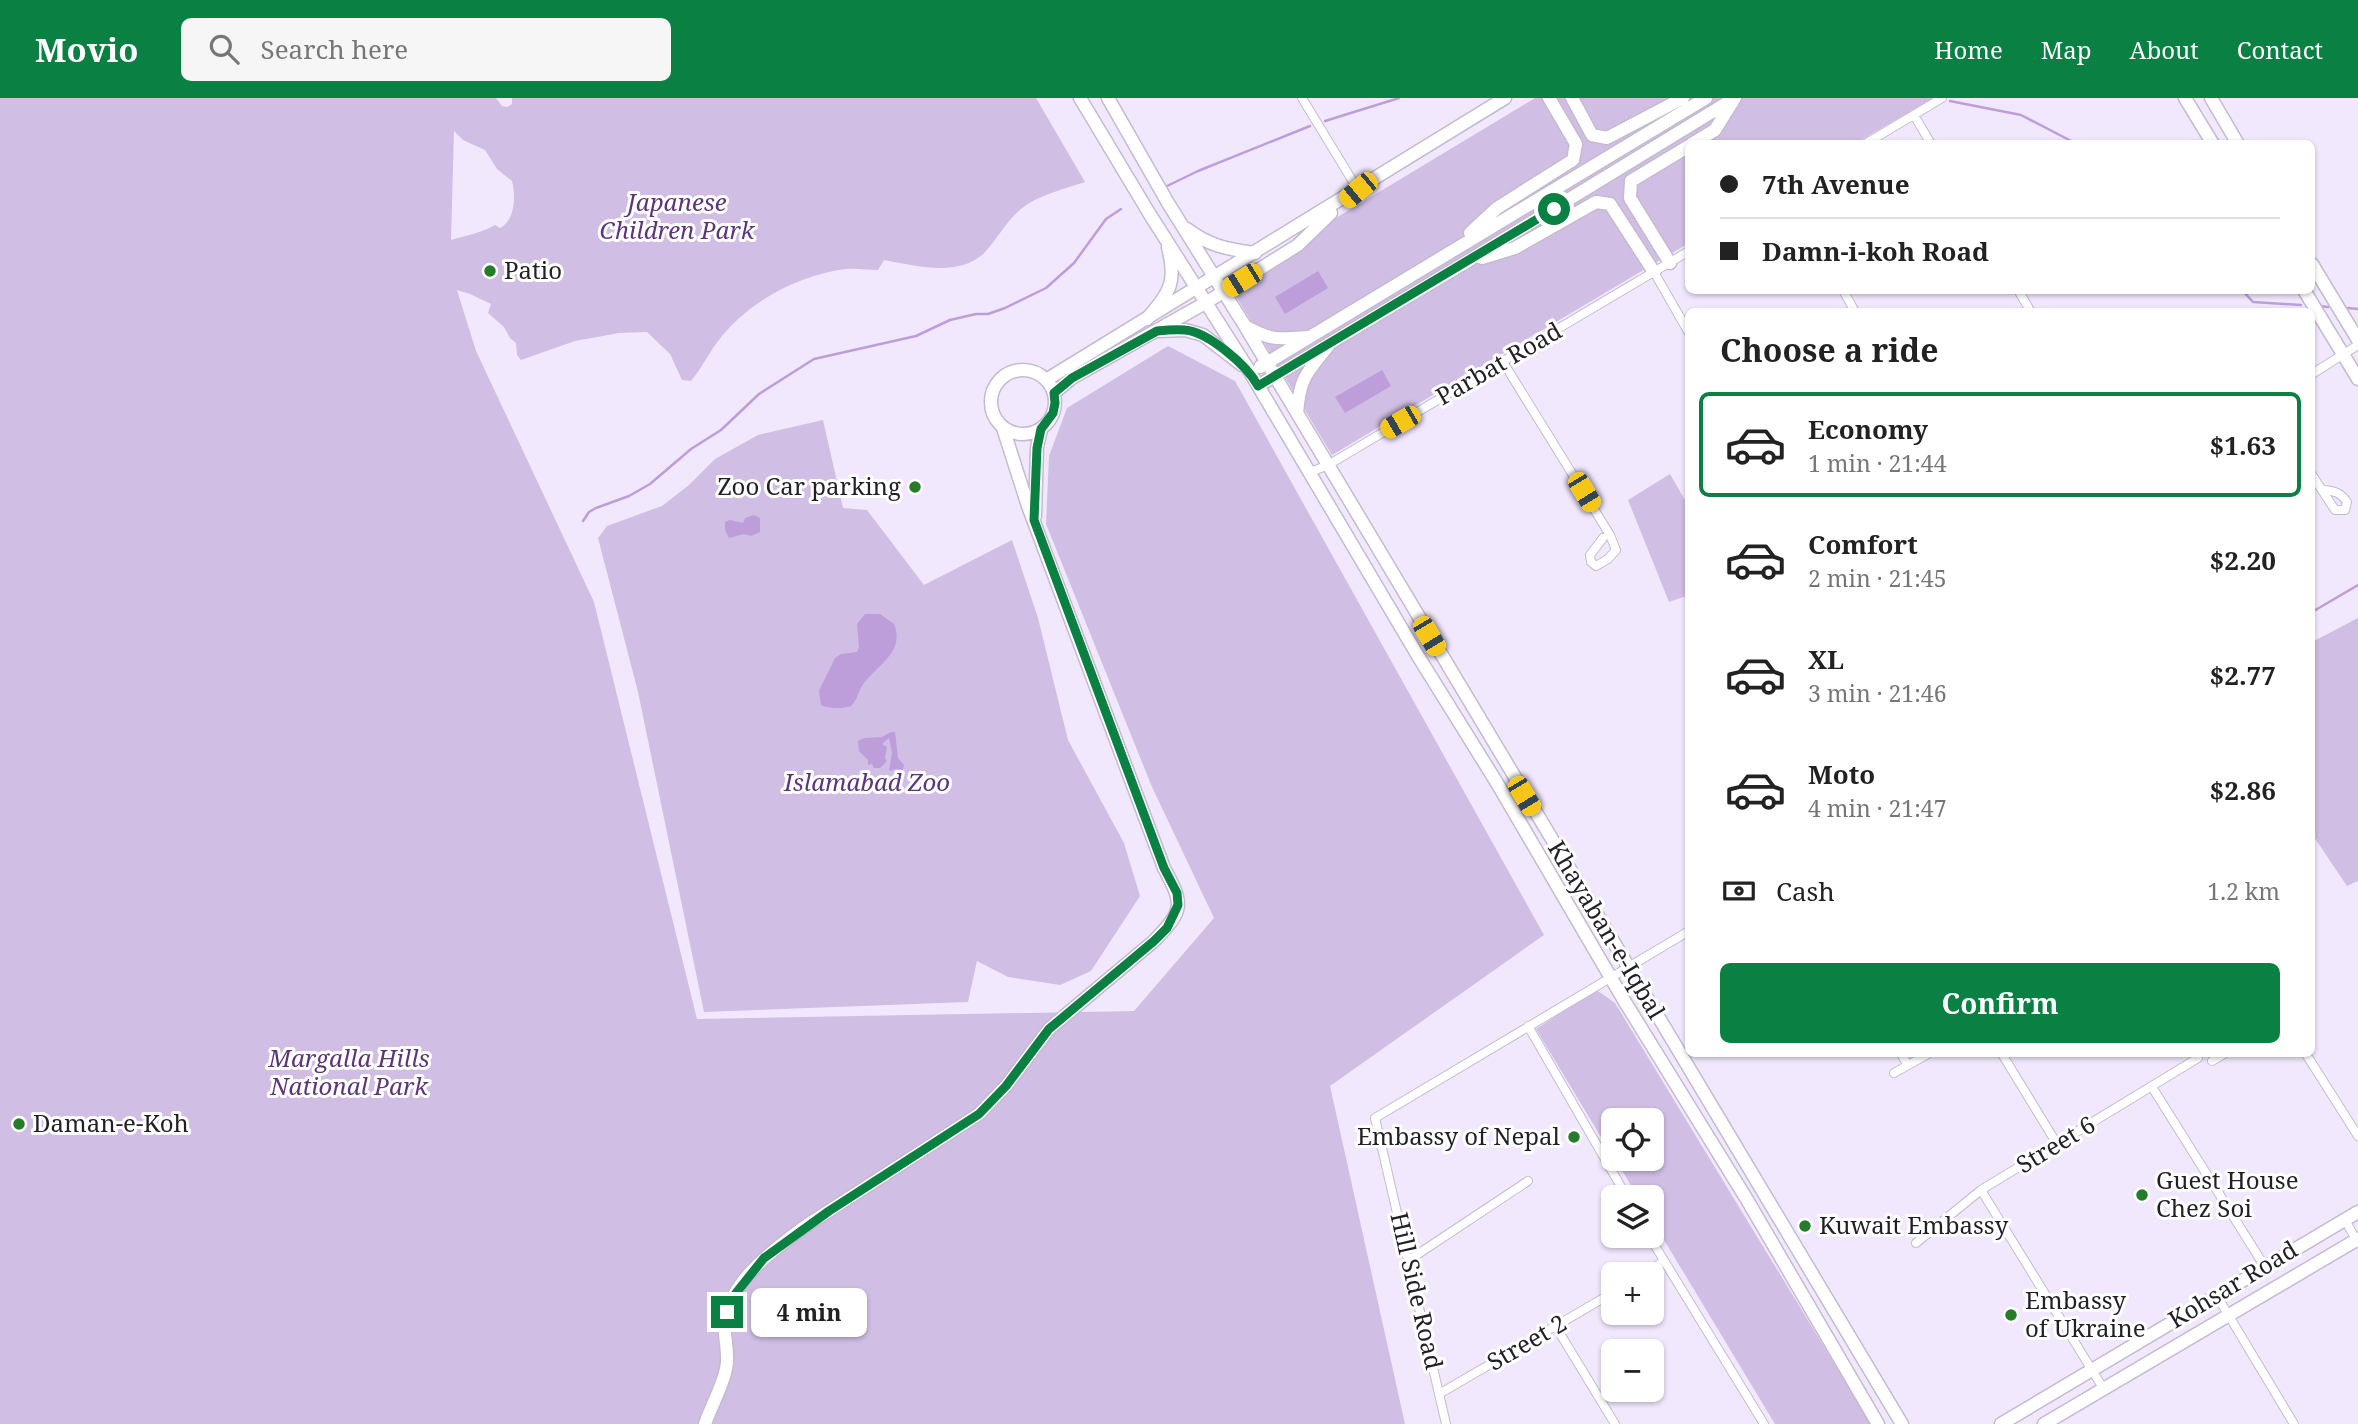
<!DOCTYPE html>
<meta charset="utf-8">
<style>
body{margin:0;font-family:"Noto Serif",serif;background:#f6f6f6;color:#222;height:100vh;display:flex;flex-direction:column;font-size:26px;white-space:nowrap}
*{box-sizing:border-box;margin:0}
p{font-size:23px;color:#767676}
.icon{flex:none;width:38px;height:38px;fill:none;stroke:currentColor;stroke-width:2;stroke-linecap:round;stroke-linejoin:round}
.map{position:relative;flex:1;overflow:hidden}
.details{position:absolute;left:1685px;top:210px;width:630px;height:749px;display:flex;flex-direction:column;background:#fff;border-radius:10px;box-shadow:0 2px 5px #0004}
.details>*{flex:none}
.top-card{position:absolute;left:1685px;top:42px;width:630px;height:154px;border-radius:10px;box-shadow:0 2px 5px #0004;display:grid;align-content:center;height:154px;padding:0 35px;background:#fff}
.tools{position:absolute;left:1601px;top:1010px;display:grid;gap:14px}
.tools a{display:grid;place-items:center;width:63px;height:63px;border-radius:10px;background:#fff;box-shadow:0 2px 5px #0004;font-size:35px}
.end{position:absolute;width:32px;height:32px;margin:-16px;border:9px solid #0b8043;background:#fff;box-shadow:0 0 0 4px #fff}
.from{border-radius:50%}
.bubble{position:absolute;height:49px;border-radius:10px;background:#fff;box-shadow:0 2px 5px #0004;font-size:23px;font-weight:700;line-height:49px;text-align:center}
.car{position:absolute;width:21px;height:42px;margin:-21px -10px;border-radius:9px;box-shadow:0 0 5px 2px #0007;background:linear-gradient(#f5c518 24%,#345 0 40%,#f5c518 0 76%,#345 0 86%,#f5c518 0)}
.top-card b{display:flex;align-items:center;gap:24px;height:66px;font-size:26px}
.top-card b+b{border-top:2px solid #e0e0e0}
.top-card i{width:18px;height:18px;background:#222}
ul{padding:0;list-style:none}
li{display:flex;align-items:center;gap:21px;height:105px;margin:0 14px 10px;padding:0 21px;border:4px solid transparent;border-radius:10px}
li div{flex:1}
li b{display:block;font-size:26px}
li em{font-style:normal;font-weight:700}
li.selected{border-color:#0b8043}
li>.icon{width:63px;height:63px;stroke-width:1.5}
h2{padding:0 35px;font-size:32px;line-height:84px}
.pay{display:flex;align-items:center;gap:18px;height:77px;padding:0 35px;font-size:26px}
.pay p{margin-inline-start:auto}
.action{display:flex;gap:14px;margin-top:auto;padding:14px 35px}
.action a{flex:1;height:80px;border-radius:10px;background:#0b8043;color:#fff;font-size:28px;font-weight:700;line-height:80px;text-align:center}
header{display:flex;align-items:center;gap:42px;box-sizing:border-box;height:98px;padding:0 35px;background:#0b8043;color:#fff}
header strong{font-size:33px}
nav{display:flex;gap:38px;margin-inline-start:auto;font-size:24px}
.search{width:490px;height:63px;background:#f6f6f6;display:flex;align-items:center;gap:18px;box-sizing:border-box;padding:0 24px;border-radius:10px;color:#767676;font-size:26px}
.map>svg:first-child{display:block}
.green{fill:#d0bee4;fill-rule:evenodd}
.water{fill:#bd9edb}
.lines{fill:none;stroke-linecap:round;stroke-linejoin:round}
.stream{stroke:#bd9edb;stroke-width:2.5}
.street-casing{stroke:#c5bbd0;stroke-width:10}
.secondary-casing{stroke:#c5bbd0;stroke-width:15}
.primary-casing{stroke:#c5bbd0;stroke-width:15}
.street{stroke:#fff;stroke-width:8}
.secondary{stroke:#fff;stroke-width:12}
.primary{stroke:#fff;stroke-width:12}
.route{stroke:#0b8043;stroke-width:9}
.poi-dot{fill:#257c29;stroke:#fff;stroke-width:2.5}
.labels{text-anchor:middle;stroke-width:6;stroke-linejoin:round;paint-order:stroke}
.park-label{font-size:24px;font-style:italic;fill:#5d357d;stroke:#fff}
.poi-label{font-size:24px;fill:#231f27;stroke:#fff;text-anchor:start}
.street-label{font-size:24px;fill:#231f27;stroke:#fff}
</style>
<header>
<strong>Movio</strong>
<div class="search"><svg class="icon" aria-label="search" viewBox="0 0 24 24"><circle cx="10" cy="10" r="6"/><path d="M15 15l6 6"/></svg>Search here</div>
<nav><a>Home</a><a>Map</a><a>About</a><a>Contact</a></nav>
</header>
<div class="map">
<svg width="2358" height="1326" viewBox="0 0 2358 1326">
<rect width="100%" height="100%" fill="#f2e8fe"/>
<!-- green -->
<path class="green" d="M0 0H496L502 8 507 9 512 6V0H1036L1085 84C1064 91 1038 97 1021 111 1007 122 998 140 986 153 962 180 915 168 884 162L878 172C867 172 856 170 845 171 800 177 751 202 722 238 710 252 703 269 691 283L682 282 670 256 647 234 619 235 575 243 521 262 517 257 516 245 510 240 504 229 488 215 491 206 470 196 457 192 476 253 594 504 697 921 1134 913 1214 820 1152 689 1046 426 1049 358 1067 310 1168 248 1235 283 1544 837 1330 988 1405 1326H0ZM454 33 463 42 485 52 497 71 512 83C516 97 515 123 500 130L495 127C481 135 467 137 451 142Z
M1535 0H1933L1856 45 1689 46V145L1332 357 1228 185Z
M823 322 843 410 867 412 924 487 1012 442 1038 520 1068 642 1124 745 1140 798 1091 873 1060 887 1008 879 977 863 968 904 704 914 638 594 598 440 607 428 662 408 689 387 715 361 758 337Z
M1670 376 1689 409V497L1669 504 1628 402Z
M2358 520V783L2347 788 2312 736V544Z
M1598 893 1615 905 1871 1326H1775L1652 1122V1099H1638L1615 1061 1652 1060V1022H1614L1613 1059 1536 931 1582 901Z"/>
<!-- water -->
<path class="water" d="M1318 173 1328 190 1285 216 1275 199Z
M1382 272 1391 288 1345 315 1335 299Z
M754 417 760 420V434L751 438 744 436 729 440 725 432V424L730 422 743 425 745 420Z
M865 516H880L894 526C906 555 875 568 862 588 858 595 857 602 851 608 843 611 829 611 821 607L819 593 835 560 841 556 857 554 859 549 857 526Z
M891 634H895L898 660 904 667 903 672 896 671 889 673 892 655 889 640 882 646 887 649 885 660 887 663 880 670H874L872 666 868 667V662L859 653 858 643 864 640 882 639Z"/>
<g class="lines">
<!-- stream -->
<path class="stream" d="M1950 3 2021 17 2077 46
M1325 23 1399 0
M1165 89 1198 73 1310 28
M2242 192 2253 204 2301 207
M2320 208 2328 209
M2348 210 2358 211
M583 423 589 414 596 410 629 398 650 386 691 351 721 332 759 296 814 261 916 238 950 222 976 216H988L1005 210 1046 190 1074 165 1106 121 1121 111
M2312 514 2358 487"/>
<!-- street casing -->
<g class="street-casing">
<path id="street" d="M1302 0 1358 92
M1914 17 1931 46
M1865 46 1942 0
M1654 174 1689 235
M1843 192 1855 214
M2018 192 2031 214
M1503 264 1610 437 1616 452 1608 461 1596 468 1591 464 1590 457 1603 440
M2312 276 2358 247
M1308 375 1328 367 1689 153
M2312 377 2335 412H2345L2347 404C2341 395 2335 393 2324 392
M1528 928 1627 1099
M1901 956 1908 967
M2002 956 2057 1046
M2306 956 2358 1038
M2212 963 2224 956
M1894 975 1928 956
M2152 989 2265 1169
M1981 1092 2103 1290
M2345 1122 2358 1145
M1649 1138 1764 1326
M1916 1145 1981 1092 2198 960 2195 956
M1409 1162 1528 1083
M1643 1176 1664 1163
M2217 1198 2294 1326
M1556 1229 1615 1326
M1439 1296 1614 1194
M1446 1326 1375 1020 1689 833"/>
</g>
<!-- secondary casing -->
<g class="secondary-casing">
<path id="secondary" d="M2185 0 2213 46
M2211 0 2238 46
M2312 166 2358 242
M2304 192 2358 281
M991 304a32 32 0 1 1 64 0a32 32 0 1 1-64 0Z
M1046 282 1505 0
M1054 295 1072 280 1207 204 1298 147 1331 115
M1035 418 1037 350 1041 331
M705 1326C711 1308 722 1290 726 1271 730 1255 723 1239 725 1223 730 1182 777 1149 807 1127L979 1016 1006 988 1049 931 1154 843C1184 812 1184 807 1164 770L1028 408 1003 330
M2001 1326 2358 1114
M2044 1326 2358 1141"/>
</g>
<!-- primary casing -->
<g class="primary-casing">
<path id="primary" d="M1080 0 1149 115 1250 274 1418 558 1497 685 1625 904 1746 1100 1878 1326
M1108 0 1168 105 1245 228 1902 1326
M1572 0 1592 37 1607 40 1683 0
M1692 46 1715 32 1733 3
M1187 131C1209 148 1227 151 1255 155
M1470 135 1497 110 1573 62 1576 46 1549 0
M1482 160 1515 150 1596 104 1610 106 1654 174
M1670 165 1630 100 1631 83 1689 48
M1147 221C1170 193 1177 186 1168 149
M1245 228C1271 243 1279 241 1308 239
M1157 233 1185 232 1203 237 1242 267
M1260 269 1706 0
M1258 288 1463 166 1735 0
M1297 315C1300 279 1306 276 1328 248"/>
</g>
<!-- street -->
<use href="#street" class="street"/>
<!-- secondary -->
<use href="#secondary" class="secondary"/>
<!-- primary -->
<use href="#primary" class="primary"/>
</g>
<g class="lines">
<!-- route -->
<path class="route" d="M727 1214 736 1195 764 1160 829 1113 979 1016 1006 988 1049 931 1154 843 1167 830 1178 807 1177 795 1164 770 1034 422 1037 350 1041 331 1053 315 1055 305 1054 295 1072 280 1157 233C1166 232 1176 231 1185 232 1208 234 1247 267 1258 288L1554 111"/>
</g>
<!-- markers -->
<g class="poi-dot">
<circle cx="490" cy="173" r="7"/>
<circle cx="915" cy="389" r="7"/>
<circle cx="19" cy="1026" r="7"/>
<circle cx="1574" cy="1039" r="7"/>
<circle cx="2142" cy="1097" r="7"/>
<circle cx="1805" cy="1128" r="7"/>
<circle cx="2011" cy="1217" r="7"/>
</g>
<g class="labels">
<!-- park labels -->
<g class="park-label">
<text x="677" y="113">Japanese<tspan x="677" dy="28">Children Park</tspan></text>
<text x="867" y="693">Islamabad Zoo</text>
<text x="349" y="969">Margalla Hills<tspan x="349" dy="28">National Park</tspan></text>
</g>
<!-- poi labels -->
<g class="poi-label">
<text x="504" y="181">Patio</text>
<text x="901" y="397" text-anchor="end">Zoo Car parking</text>
<text x="33" y="1034">Daman-e-Koh</text>
<text x="1560" y="1047" text-anchor="end">Embassy of Nepal</text>
<text x="2156" y="1091">Guest House<tspan x="2156" dy="28">Chez Soi</tspan></text>
<text x="1819" y="1136">Kuwait Embassy</text>
<text x="2025" y="1211">Embassy<tspan x="2025" dy="28">of Ukraine</tspan></text>
</g>
<!-- street labels -->
<g class="street-label">
<text transform="translate(1499 266) rotate(-30)" y="8">Parbat Road</text>
<text transform="translate(1606 832) rotate(59)" y="8">Khayaban-e-Iqbal</text>
<text transform="translate(2056 1047) rotate(-31)" y="8">Street 6</text>
<text transform="translate(2233 1187) rotate(-31)" y="8">Kohsar Road</text>
<text transform="translate(1416 1193) rotate(77)" y="8">Hill Side Road</text>
<text transform="translate(1527 1245) rotate(-30)" y="8">Street 2</text>
</g>
</g>
</svg>
<div class="tools">
<a><svg class="icon" aria-label="locate" viewBox="0 0 24 24"><circle cx="12" cy="12" r="6"/><path d="M12 2v4M12 18v4M2 12h4M18 12h4"/></svg></a>
<a><svg class="icon" aria-label="layers" viewBox="0 0 24 24"><path d="M12 4l9 5-9 5-9-5zM3 14l9 5 9-5"/></svg></a>
<a>+</a>
<a>−</a>
</div>
<i class="end from" style="left:1554px;top:111px"></i>
<i class="end" style="left:727px;top:1214px"></i>
<div class="bubble" style="left:751px;top:1190px;width:116px">4 min</div>
<i class="car" style="left:1358px;top:92px;rotate:230deg"></i>
<i class="car" style="left:1242px;top:182px;rotate:238deg"></i>
<i class="car" style="left:1400px;top:324px;rotate:240deg"></i>
<i class="car" style="left:1584px;top:394px;rotate:149deg"></i>
<i class="car" style="left:1429px;top:538px;rotate:149deg"></i>
<i class="car" style="left:1524px;top:698px;rotate:149deg"></i>
<div class="top-card">
<b><i class="from"></i>7th Avenue</b>
<b><i></i>Damn-i-koh Road</b>
</div>
<section class="details">
<h2>Choose a ride</h2>
<ul>
<li class="selected"><svg class="icon" aria-label="car" viewBox="0 0 24 24"><path d="M5 17H2v-5l4-1 3-4h7l3 4 3 1v5h-3M9 17h6M6 11h13"/><circle cx="7" cy="17" r="2"/><circle cx="17" cy="17" r="2"/></svg><div><b>Economy</b><p>1 min · 21:44</p></div><em>$1.63</em></li>
<li><svg class="icon" aria-label="car" viewBox="0 0 24 24"><path d="M5 17H2v-5l4-1 3-4h7l3 4 3 1v5h-3M9 17h6M6 11h13"/><circle cx="7" cy="17" r="2"/><circle cx="17" cy="17" r="2"/></svg><div><b>Comfort</b><p>2 min · 21:45</p></div><em>$2.20</em></li>
<li><svg class="icon" aria-label="car" viewBox="0 0 24 24"><path d="M5 17H2v-5l4-1 3-4h7l3 4 3 1v5h-3M9 17h6M6 11h13"/><circle cx="7" cy="17" r="2"/><circle cx="17" cy="17" r="2"/></svg><div><b>XL</b><p>3 min · 21:46</p></div><em>$2.77</em></li>
<li><svg class="icon" aria-label="car" viewBox="0 0 24 24"><path d="M5 17H2v-5l4-1 3-4h7l3 4 3 1v5h-3M9 17h6M6 11h13"/><circle cx="7" cy="17" r="2"/><circle cx="17" cy="17" r="2"/></svg><div><b>Moto</b><p>4 min · 21:47</p></div><em>$2.86</em></li>
</ul>
<div class="pay"><svg class="icon" aria-label="cash" viewBox="0 0 24 24"><path d="M3 7h18v10H3z"/><circle cx="12" cy="12" r="2"/></svg>Cash<p>1.2 km</p></div>
<div class="action"><a>Confirm</a></div>
</section>
</div>
